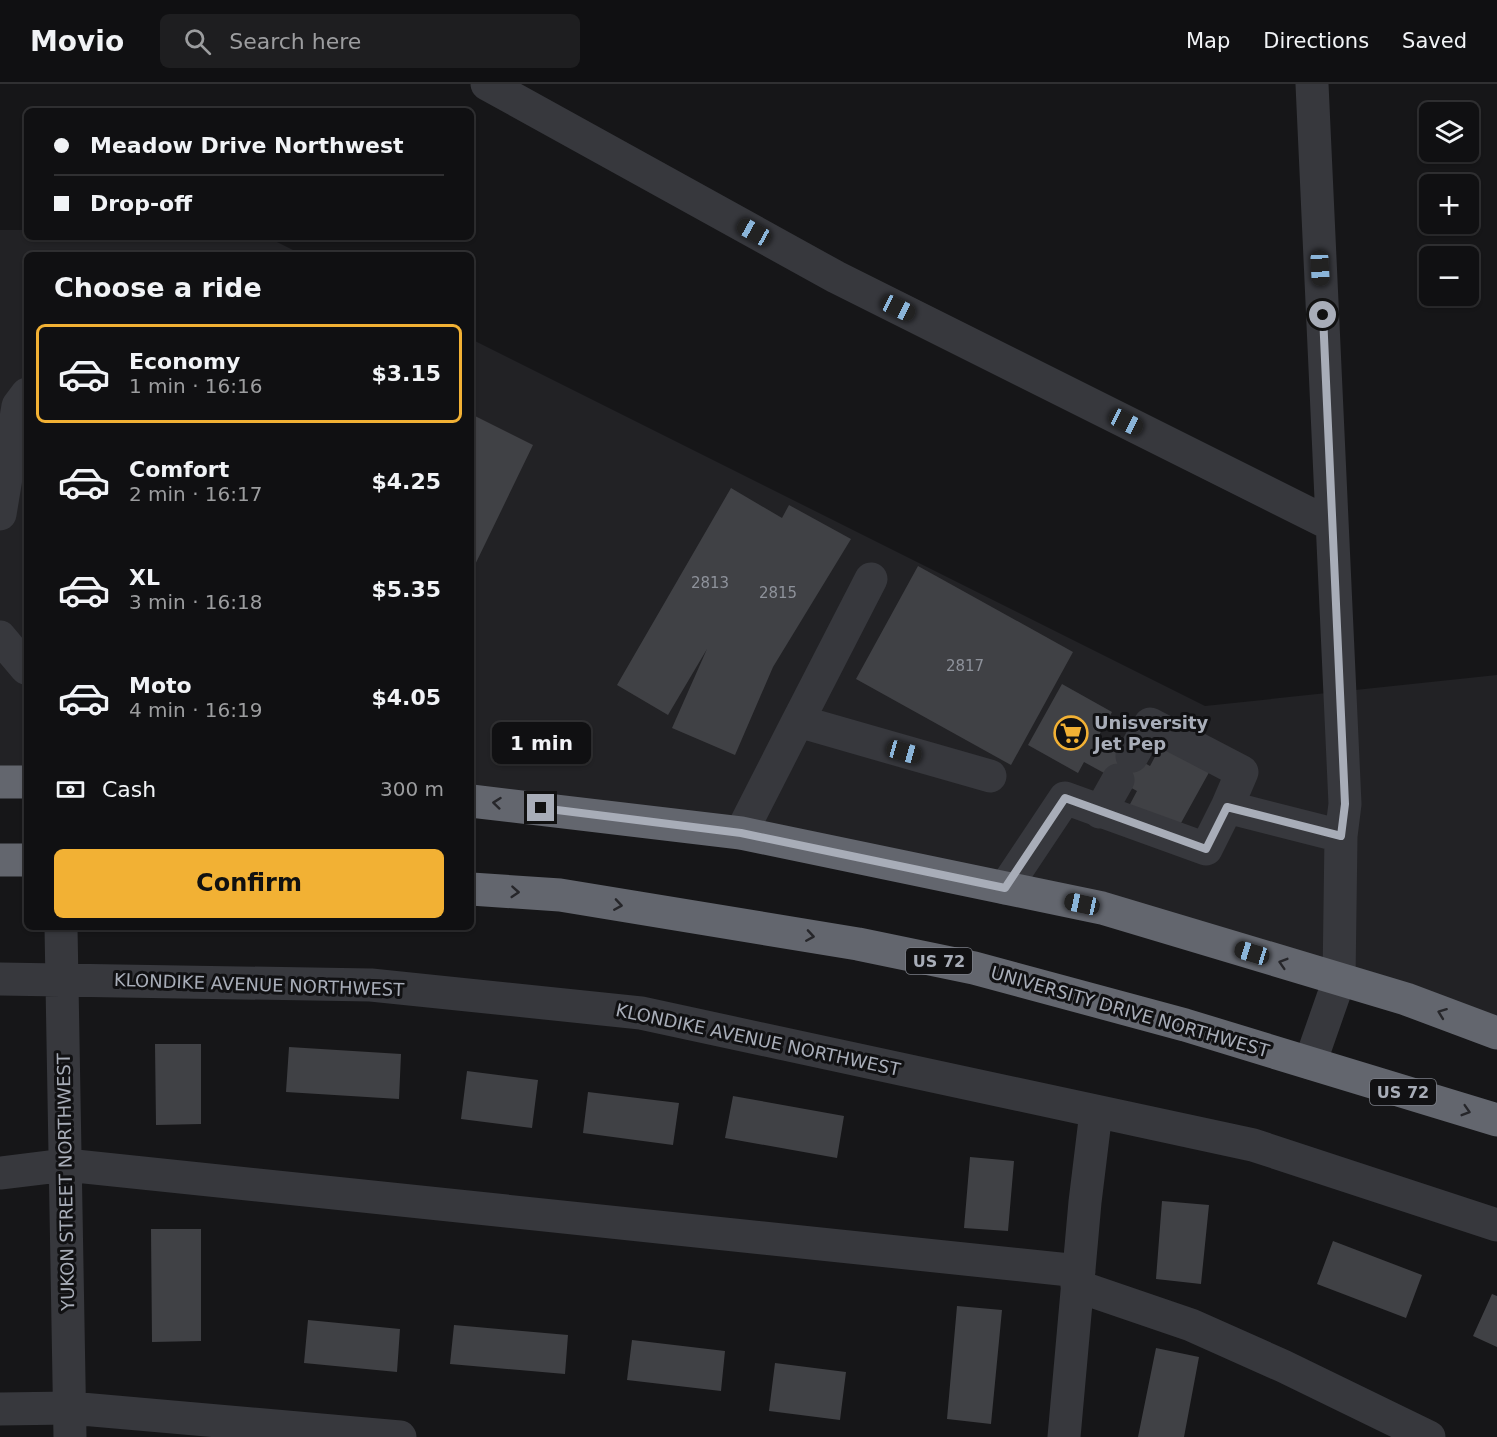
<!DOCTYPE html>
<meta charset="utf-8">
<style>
body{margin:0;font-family:"DejaVu Sans",sans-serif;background:#1e1e20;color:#f1f3f6;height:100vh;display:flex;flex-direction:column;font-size:22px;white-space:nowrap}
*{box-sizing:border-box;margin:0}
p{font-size:20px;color:#9c9d9f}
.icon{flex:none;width:33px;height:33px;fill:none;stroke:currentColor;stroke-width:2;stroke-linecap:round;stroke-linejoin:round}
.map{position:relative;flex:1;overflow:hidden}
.details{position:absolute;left:24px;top:168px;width:450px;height:678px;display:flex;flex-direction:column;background:#101012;border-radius:9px;box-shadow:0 2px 4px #0004,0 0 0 2px #303032}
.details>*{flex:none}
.banner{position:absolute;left:24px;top:24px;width:450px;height:132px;border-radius:9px;box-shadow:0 2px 4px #0004,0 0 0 2px #303032;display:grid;align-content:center;height:132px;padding:0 30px;background:#101012}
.buttons{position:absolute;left:1419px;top:18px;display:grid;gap:12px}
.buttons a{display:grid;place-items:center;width:60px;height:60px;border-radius:9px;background:#101012;box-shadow:0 2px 4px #0004,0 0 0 2px #303032;font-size:30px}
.end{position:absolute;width:27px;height:27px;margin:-14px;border:8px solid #a8adb8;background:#111;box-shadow:0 0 0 3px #111}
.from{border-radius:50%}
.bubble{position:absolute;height:42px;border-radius:9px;background:#101012;box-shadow:0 2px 4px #0004,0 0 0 2px #303032;font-size:20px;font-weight:700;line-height:42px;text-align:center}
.car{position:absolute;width:18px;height:36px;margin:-18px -9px;border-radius:8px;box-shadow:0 0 4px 2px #0007;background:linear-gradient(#222 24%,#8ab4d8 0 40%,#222 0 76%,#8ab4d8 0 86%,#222 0)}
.banner b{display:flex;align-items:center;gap:21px;height:57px;font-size:22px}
.banner b+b{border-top:2px solid #303032}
.banner i{width:15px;height:15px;background:#f1f3f6}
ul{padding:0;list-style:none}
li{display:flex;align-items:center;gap:18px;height:99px;margin:0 12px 9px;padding:0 18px;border:3px solid transparent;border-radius:9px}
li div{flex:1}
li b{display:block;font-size:22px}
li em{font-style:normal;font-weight:700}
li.on{border-color:#f2b134}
li>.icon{width:54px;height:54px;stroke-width:1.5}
h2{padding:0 30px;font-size:27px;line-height:72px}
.pay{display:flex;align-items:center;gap:15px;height:66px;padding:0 30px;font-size:22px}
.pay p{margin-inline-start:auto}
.button{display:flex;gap:12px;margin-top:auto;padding:12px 30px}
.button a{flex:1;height:69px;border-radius:9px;background:#f2b134;color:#111;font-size:24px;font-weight:700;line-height:69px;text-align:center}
header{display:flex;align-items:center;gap:36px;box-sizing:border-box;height:84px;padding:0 30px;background:#101012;border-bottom:2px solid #303032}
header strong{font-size:28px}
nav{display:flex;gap:33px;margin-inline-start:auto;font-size:21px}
.search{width:420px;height:54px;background:#1e1e20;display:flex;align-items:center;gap:15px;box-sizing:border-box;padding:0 21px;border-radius:9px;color:#9c9d9f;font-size:22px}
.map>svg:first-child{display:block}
.built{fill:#222225}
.building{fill:#404145}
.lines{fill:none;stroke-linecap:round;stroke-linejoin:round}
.minor{stroke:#37383d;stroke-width:33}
.highway{stroke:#63666e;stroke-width:33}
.oneway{stroke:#26262a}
.route{stroke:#a8adb8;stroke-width:8}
.labels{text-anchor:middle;stroke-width:6;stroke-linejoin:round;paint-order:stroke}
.number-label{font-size:15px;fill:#8e929b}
.shield{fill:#111113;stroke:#7b7e86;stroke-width:1.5}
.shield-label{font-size:16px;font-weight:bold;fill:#a8adb8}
.poi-label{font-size:18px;font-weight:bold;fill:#a8adb8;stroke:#111113;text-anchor:start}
.street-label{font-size:18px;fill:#a8adb8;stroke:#111113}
</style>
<header>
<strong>Movio</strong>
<div class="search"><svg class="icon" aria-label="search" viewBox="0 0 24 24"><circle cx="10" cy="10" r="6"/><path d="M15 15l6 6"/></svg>Search here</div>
<nav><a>Map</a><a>Directions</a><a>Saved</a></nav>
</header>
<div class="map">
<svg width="1497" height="1353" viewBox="0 0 1497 1353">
<rect width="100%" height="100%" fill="#161618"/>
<!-- built -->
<path class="built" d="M0 146H27V153H267L303 171H27V710H0Z
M471 255 1205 622 1497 591V945L1273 864 471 714Z"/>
<!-- building -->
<path class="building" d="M471 330 533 361 471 489Z
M731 404 782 434 789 421 851 455 773 583 735 671 672 644 707 565 668 631 617 601Z
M918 482 1073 568 1011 681 856 595Z
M1062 600 1112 628 1098 653 1132 672 1150 682 1164 656 1212 683 1176 748 1129 722 1137 707 1084 678 1078 689 1028 661Z
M155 960H201V1040L156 1041Z
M289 963 401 970 399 1015 286 1008Z
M467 987 538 996 532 1044 461 1035Z
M588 1008 679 1019 673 1061 583 1049Z
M733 1012 844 1032 837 1074 725 1054Z
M970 1073 1014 1077 1008 1147 964 1144Z
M1162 1117 1209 1121 1201 1200 1156 1195Z
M151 1145H201V1257L152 1258Z
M1333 1157 1422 1191 1406 1234 1317 1200Z
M1492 1210 1497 1212V1263L1473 1252Z
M957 1222 1002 1226 991 1340 947 1335Z
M308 1236 400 1245 397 1288 304 1279Z
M454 1241 568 1251 565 1290 450 1280Z
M632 1256 725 1267 721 1307 627 1296Z
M1156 1264 1199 1273 1184 1353H1138Z
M775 1279 846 1288 840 1336 769 1327Z"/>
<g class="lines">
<!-- minor -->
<path class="minor" d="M487 0 836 193 1332 441
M0 430 18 322 27 310
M0 553 26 584
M798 637 871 495
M1132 672 1150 640 1242 688 1227 723
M1100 728 1118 696
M741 749 798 637 990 692
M1005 804 1065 714 1206 765 1227 723 1341 752
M61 843 70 1353
M0 895 371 901 641 929 1253 1061 1497 1141
M1310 979 1339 896 1341 752 1345 720 1312 0
M0 1089 66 1081 1079 1187
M1077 1202 1191 1241 1283 1282 1429 1353
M0 1325 70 1324 400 1353
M1064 1353 1085 1118 1096 1028"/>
<!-- highway -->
<path class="highway" d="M0 698H27
M471 717 741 749 1102 824 1406 915 1497 949
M0 776H27
M471 805 560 811 858 860 974 884 1185 941 1497 1036"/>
</g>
<!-- one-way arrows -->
<defs><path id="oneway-chevron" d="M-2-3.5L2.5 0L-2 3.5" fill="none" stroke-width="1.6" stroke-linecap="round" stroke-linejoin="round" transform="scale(1.5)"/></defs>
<g class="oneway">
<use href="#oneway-chevron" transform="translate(497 719) rotate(-174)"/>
<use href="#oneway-chevron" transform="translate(515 808) rotate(4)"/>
<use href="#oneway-chevron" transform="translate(618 821) rotate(9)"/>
<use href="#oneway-chevron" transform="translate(810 852) rotate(9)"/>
<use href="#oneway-chevron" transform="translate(1283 879) rotate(-163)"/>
<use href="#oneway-chevron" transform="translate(1442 929) rotate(-159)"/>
<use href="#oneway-chevron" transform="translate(1466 1027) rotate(17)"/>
</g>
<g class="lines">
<!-- route -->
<path class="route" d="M541 724 741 749 1005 804 1065 714 1206 765 1227 723 1341 752 1345 720 1323 231"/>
</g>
<!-- icons -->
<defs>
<g id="supermarket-ring" transform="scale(1.725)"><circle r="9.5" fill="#111113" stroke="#f2b134" stroke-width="1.5"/><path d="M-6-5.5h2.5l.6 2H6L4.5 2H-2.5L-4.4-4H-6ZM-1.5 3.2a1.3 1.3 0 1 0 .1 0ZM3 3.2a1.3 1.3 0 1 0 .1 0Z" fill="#f2b134"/></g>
</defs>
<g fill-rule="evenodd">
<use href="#supermarket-ring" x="1071" y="649"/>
</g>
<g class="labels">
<!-- number labels -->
<g class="number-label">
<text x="710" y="504">2813</text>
<text x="778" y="514">2815</text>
<text x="965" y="587">2817</text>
</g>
<!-- shield labels -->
<g class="shield">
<rect x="906" y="864" width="66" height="26" rx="4.5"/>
<rect x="1370" y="995" width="66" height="26" rx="4.5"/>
</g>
<g class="shield-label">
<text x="939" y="883">US 72</text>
<text x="1403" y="1014">US 72</text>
</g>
<!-- poi labels -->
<g class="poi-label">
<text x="1094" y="645">Unisversity<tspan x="1094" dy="21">Jet Pep</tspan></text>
</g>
<!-- street labels -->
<g class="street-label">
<text transform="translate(259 901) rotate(2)" y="6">KLONDIKE AVENUE NORTHWEST</text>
<text transform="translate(1130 928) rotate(16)" y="6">UNIVERSITY DRIVE NORTHWEST</text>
<text transform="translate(758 956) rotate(12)" y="6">KLONDIKE AVENUE NORTHWEST</text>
<text transform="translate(66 1098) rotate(-91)" y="6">YUKON STREET NORTHWEST</text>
</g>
</g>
</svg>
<div class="buttons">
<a><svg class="icon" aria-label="layers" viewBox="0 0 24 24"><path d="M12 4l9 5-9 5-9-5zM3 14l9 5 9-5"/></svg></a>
<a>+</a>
<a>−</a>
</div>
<i class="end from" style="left:1323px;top:231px"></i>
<i class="end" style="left:541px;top:724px"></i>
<div class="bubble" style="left:492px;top:638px;width:99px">1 min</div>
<i class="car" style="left:754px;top:148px;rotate:299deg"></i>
<i class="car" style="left:1320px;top:184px;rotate:177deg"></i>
<i class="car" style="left:898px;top:224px;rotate:116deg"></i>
<i class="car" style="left:1126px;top:338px;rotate:117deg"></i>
<i class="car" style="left:904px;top:668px;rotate:106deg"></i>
<i class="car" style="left:1082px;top:820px;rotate:282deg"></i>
<i class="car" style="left:1252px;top:869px;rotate:287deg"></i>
<div class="banner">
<b><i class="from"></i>Meadow Drive Northwest</b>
<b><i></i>Drop-off</b>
</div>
<section class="details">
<h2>Choose a ride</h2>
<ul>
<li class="on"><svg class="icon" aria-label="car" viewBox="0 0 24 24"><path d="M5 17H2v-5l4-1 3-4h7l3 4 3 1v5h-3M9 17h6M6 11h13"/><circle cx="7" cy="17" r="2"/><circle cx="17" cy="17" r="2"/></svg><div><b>Economy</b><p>1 min · 16:16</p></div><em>$3.15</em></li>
<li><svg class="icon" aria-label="car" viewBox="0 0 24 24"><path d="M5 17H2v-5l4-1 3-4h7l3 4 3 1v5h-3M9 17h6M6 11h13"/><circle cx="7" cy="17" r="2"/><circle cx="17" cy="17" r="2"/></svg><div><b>Comfort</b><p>2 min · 16:17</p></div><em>$4.25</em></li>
<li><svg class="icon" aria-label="car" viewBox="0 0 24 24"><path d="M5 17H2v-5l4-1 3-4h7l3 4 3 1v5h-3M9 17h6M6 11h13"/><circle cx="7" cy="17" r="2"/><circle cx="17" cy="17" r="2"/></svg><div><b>XL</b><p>3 min · 16:18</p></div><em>$5.35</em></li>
<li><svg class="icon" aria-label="car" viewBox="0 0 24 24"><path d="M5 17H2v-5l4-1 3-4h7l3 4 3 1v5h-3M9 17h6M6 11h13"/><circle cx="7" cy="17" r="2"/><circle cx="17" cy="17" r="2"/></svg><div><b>Moto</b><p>4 min · 16:19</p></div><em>$4.05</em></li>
</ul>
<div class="pay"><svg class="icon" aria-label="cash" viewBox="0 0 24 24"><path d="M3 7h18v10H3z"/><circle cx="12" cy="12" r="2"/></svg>Cash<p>300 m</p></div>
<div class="button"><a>Confirm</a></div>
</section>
</div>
